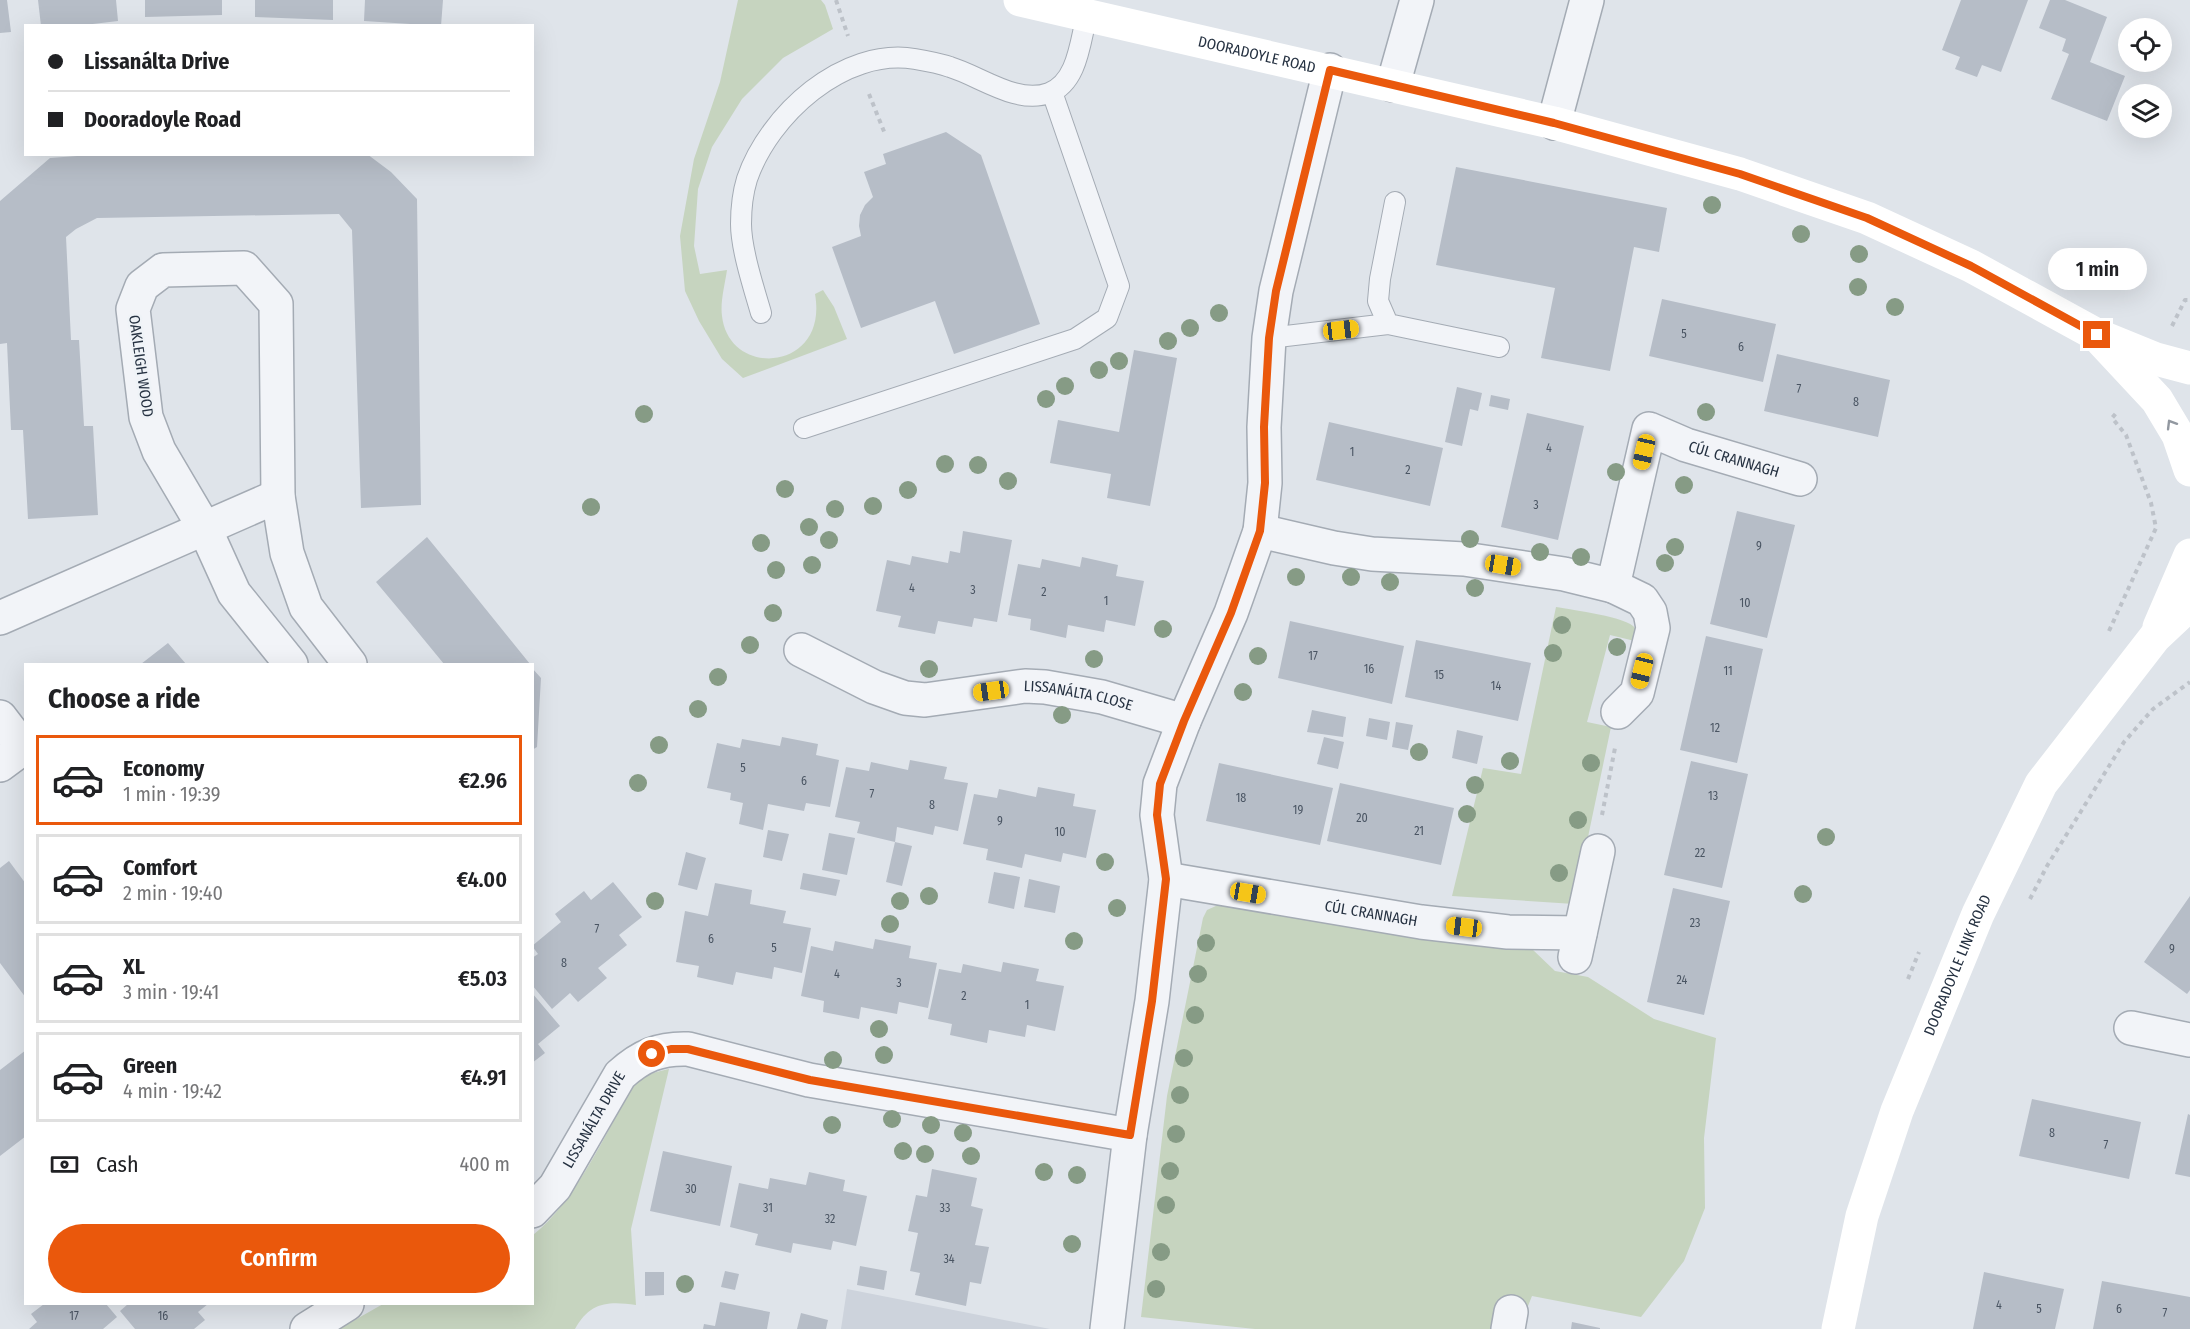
<!DOCTYPE html>
<meta charset="utf-8">
<style>
body{margin:0;font-family:"Fira Sans Condensed",sans-serif;background:#f2f2f2;color:#202124;height:100vh;display:flex;flex-direction:column;font-size:22px;white-space:nowrap}
*{box-sizing:border-box;margin:0}
p{font-size:20px;color:#757577}
.icon{flex:none;width:33px;height:33px;fill:none;stroke:currentColor;stroke-width:2;stroke-linecap:round;stroke-linejoin:round}
.map{position:relative;flex:1;overflow:hidden}
.drawer{position:absolute;left:24px;top:663px;width:510px;height:642px;display:flex;flex-direction:column;background:#fff;border-radius:0px;box-shadow:0 6px 24px #0002}
.drawer>*{flex:none}
.guide{position:absolute;left:24px;top:24px;width:510px;height:132px;border-radius:0px;box-shadow:0 6px 24px #0002;display:grid;align-content:center;height:132px;padding:0 24px;background:#fff}
.buttons{position:absolute;left:2118px;top:18px;display:grid;gap:12px}
.buttons a{display:grid;place-items:center;width:54px;height:54px;border-radius:50%;background:#fff;box-shadow:0 6px 24px #0002;font-size:30px}
.end{position:absolute;width:27px;height:27px;margin:-14px;border:8px solid #ea580c;background:#fff;box-shadow:0 0 0 3px #fff}
.from{border-radius:50%}
.bubble{position:absolute;height:42px;border-radius:21px;background:#fff;box-shadow:0 6px 24px #0002;font-size:20px;font-weight:600;line-height:42px;text-align:center}
.car{position:absolute;width:18px;height:36px;margin:-18px -9px;border-radius:8px;box-shadow:0 0 4px 2px #0007;background:linear-gradient(#f5c518 24%,#345 0 40%,#f5c518 0 76%,#345 0 86%,#f5c518 0)}
.guide b{display:flex;align-items:center;gap:21px;height:57px;font-size:22px}
.guide b+b{border-top:2px solid #e0e0e0}
.guide i{width:15px;height:15px;background:#202124}
ul{padding:0;list-style:none}
li{display:flex;align-items:center;gap:18px;height:90px;margin:0 12px 9px;padding:0 12px;border:3px solid #e0e0e0;border-radius:0px}
li div{flex:1}
li b{display:block;font-size:22px}
li em{font-style:normal;font-weight:600}
li.current{border-color:#ea580c}
li>.icon{width:54px;height:54px;stroke-width:1.5}
h2{padding:0 24px;font-size:27px;line-height:72px}
.pay{display:flex;align-items:center;gap:15px;height:66px;padding:0 24px;font-size:22px}
.pay p{margin-inline-start:auto}
.primary-button{display:flex;gap:12px;margin-top:auto;padding:12px 24px}
.primary-button a{flex:1;height:69px;border-radius:36px;background:#ea580c;color:#fff;font-size:24px;font-weight:600;line-height:69px;text-align:center}
.map>svg:first-child{display:block}
.built{fill:#cdd3dc}
.green{fill:#c6d4bf}
.building{fill:#b6bdc7}
.lines{fill:none;stroke-linecap:round;stroke-linejoin:round}
.lane-casing{stroke:#a4abb4;stroke-width:22}
.street-casing{stroke:#a4abb4;stroke-width:36}
.path{stroke:#bdc2c9;stroke-width:4;stroke-dasharray:4.5 4.5;stroke-linecap:butt}
.lane{stroke:#f2f4f8;stroke-width:20}
.street{stroke:#f2f4f8;stroke-width:33}
.secondary{stroke:#fff;stroke-width:33}
.tree{fill:#869b85}
.oneway{stroke:#9298a0}
.route{stroke:#ea580c;stroke-width:8}
.labels{text-anchor:middle;stroke-width:5;stroke-linejoin:round;paint-order:stroke}
.number-label{font-size:12px;fill:#4a5563}
.street-label{font-size:15px;fill:#263242;stroke:#eff3f7}
</style>
<div class="map">
<svg width="2190" height="1329" viewBox="0 0 2190 1329">
<rect width="100%" height="100%" fill="#dfe4ea"/>
<!-- built -->
<path class="built" d="M847 1289 1050 1329H841Z"/>
<!-- green -->
<path class="green" d="M738 0H821L825 5 833 29 783 58 742 99 712 147 698 189 694 246 700 274 727 270C725 284 720 302 722 316 729 379 829 372 815 294L823 290 834 307 847 339 743 378 722 359 699 321 685 291 680 236 694 159 720 82Z
M1556 607C1572 610 1628 617 1635 628 1638 632 1638 637 1639 642L1610 635 1587 722 1611 727 1574 904 1452 896 1483 768 1521 774Z
M1218 905 1428 939 1532 949 1555 971 1588 977 1654 1019 1716 1038 1704 1138 1705 1208 1684 1261 1641 1317 1532 1296 1528 1306 1497 1300 1491 1329H1255L1141 1317 1167 1096 1203 918 1207 910Z
M669 1069 631 1229 636 1305C608 1301 590 1302 575 1329H339L383 1304H532L533 1235C574 1203 607 1132 632 1086 644 1075 654 1072 669 1069Z"/>
<!-- building -->
<path class="building" d="M0 0H7L11 32 0 33Z
M38 0H116L118 21 76 26H41Z
M145 0H222V15L145 17Z
M255 0H333V20L255 17Z
M365 0H443L441 26 364 21Z
M1961 0H2028L2001 72 1982 65 1977 77 1955 69 1960 57 1942 50Z
M2050 0H2065L2107 17 2090 62 2125 76 2107 121 2051 99 2069 54 2062 51 2066 39 2039 28Z
M946 132 981 155 1040 324 954 354 935 301 861 328 832 247 861 236 859 226 860 215 865 205 873 197 864 172 886 164 883 154Z
M104 154H367L391 172 417 199 421 505 361 508 352 230 339 214 97 218 76 229 66 237 71 340H79L84 426H93L98 515 28 519 23 430H11L7 343 0 344V201L50 158Z
M1456 167 1667 208 1659 252 1634 247 1610 371 1541 358 1555 288 1436 265Z
M1662 299 1776 324 1763 382 1649 356Z
M1134 350 1177 358 1150 506 1107 498 1111 474 1050 463 1058 420 1119 432Z
M1777 354 1890 380 1878 437 1764 411Z
M1457 387 1482 393 1478 411 1470 409 1462 446 1445 442Z
M1491 395 1510 399 1508 410 1489 406Z
M1527 413 1584 426 1558 540 1501 527Z
M1329 422 1443 448 1430 506 1316 480Z
M1737 511 1795 525 1767 638 1710 624Z
M963 531 1012 540 997 622 974 618 972 627 938 621 935 634 898 627 901 616 876 611 887 560 910 565 912 556 948 563 950 551 960 553Z
M427 537 459 576 530 664H444L407 619 376 582Z
M1082 557 1118 565 1116 576 1144 581 1135 626 1106 620 1104 632 1068 625 1066 638 1030 630 1031 619 1008 615 1018 564 1040 568 1042 559 1080 567Z
M1290 621 1404 646 1392 704 1278 678Z
M1706 636 1763 649 1737 763 1680 750Z
M1416 640 1531 663 1518 721 1405 697Z
M168 643 186 664H141Z
M532 668 541 678 537 747 532 750Z
M1312 710 1346 717 1343 737 1307 732Z
M1369 718 1390 722 1387 740 1366 736Z
M1396 722 1413 725 1408 750 1392 747Z
M1457 730 1483 736 1477 764 1452 758Z
M782 737 818 744 816 755 839 760 830 807 806 803 804 811 768 804 763 830 739 824 743 803 730 800 731 793 707 788 717 743 740 748 742 739 780 746Z
M1324 737 1344 742 1338 769 1317 764Z
M910 760 947 767 944 779 968 783 958 831 935 826 933 835 897 827 895 842 857 833 860 822 835 817 846 767 869 771 871 762 908 770Z
M1691 761 1748 774 1722 888 1664 875Z
M1219 763 1333 788 1320 845 1206 821Z
M1340 783 1454 808 1441 865 1327 841Z
M1038 787 1075 794 1073 806 1096 810 1086 858 1063 853 1061 862 1025 854 1022 868 986 860 988 849 963 844 974 794 997 798 999 789 1036 797Z
M768 830 789 834 782 861 763 857Z
M829 833 855 838 847 875 822 870Z
M895 842 912 846 902 886 886 882Z
M686 852 706 858 697 890 678 885Z
M9 861 26 884V998L0 963V868Z
M994 872 1020 877 1014 909 988 903Z
M803 873 840 880 836 896 800 889Z
M1029 879 1060 886 1055 913 1024 907Z
M613 882 642 917 619 935 627 945 598 968 607 978 578 1002 570 993 552 1009 532 985V958L538 954 532 946 561 922 555 914 584 891 591 900Z
M715 883 752 890 750 904 786 911 783 923 811 928 802 973 774 967 772 979 736 972 733 985 697 977 699 966 676 962 685 911 708 916Z
M1673 888 1730 901 1704 1015 1647 1002Z
M2190 896V990L2187 994 2144 962Z
M875 939 911 946 909 958 937 963 928 1008 899 1002 897 1014 861 1007 859 1019 823 1012 824 1001 801 996 811 946 833 951 835 941 873 949Z
M1003 962 1039 969 1036 981 1064 986 1055 1031 1027 1025 1025 1037 989 1030 987 1043 950 1035 952 1024 928 1019 939 969 961 973 963 964 1001 972Z
M532 993 560 1026 538 1044 545 1053 532 1063Z
M26 1050V1136L0 1156V1070Z
M2032 1099 2141 1122 2129 1179 2019 1156Z
M2188 1114 2190 1115V1177L2175 1174Z
M663 1151 732 1166 720 1226 650 1211Z
M932 1169 977 1178 971 1206 983 1209 975 1245 989 1247 981 1284 970 1282 966 1306 915 1295 920 1273 910 1271 918 1233 908 1231 916 1195 927 1197Z
M809 1172 845 1180 843 1191 867 1196 856 1246 833 1241 831 1250 793 1243 791 1253 755 1245 758 1234 730 1227 739 1183 768 1189 770 1178 806 1185Z
M860 1266 887 1271 884 1290 857 1285Z
M725 1271 739 1274 735 1290 721 1287Z
M645 1272H664V1295L645 1296Z
M1984 1272 2064 1289 2055 1329H1973Z
M2102 1281 2190 1297V1329H2093Z
M720 1302 770 1312 767 1329H703L704 1324 715 1326Z
M44 1304H106L117 1317 103 1329H29L37 1322 31 1314Z
M128 1304H208L198 1312 205 1320 194 1329H135L120 1311Z
M801 1313 828 1320 826 1329H797Z
M1572 1322 1600 1328V1329H1571Z"/>
<g class="lines">
<!-- lane casing -->
<g class="lane-casing">
<path id="lane" d="M761 313C754 289 741 249 741 224 741 211 743 192 747 179 769 115 843 47 915 59 927 61 939 63 950 67 980 76 1017 105 1049 93 1078 82 1080 41 1087 15
M1388 324 1499 347
M1269 338 1388 324 1378 301 1380 279 1395 202
M804 428 1075 339 1107 318 1119 286 1052 92"/>
</g>
<!-- street casing -->
<g class="street-casing">
<g id="street">
<path d="M1393 85 1417 0"/>
<path d="M1554 123 1587 0"/>
<path d="M1260 531 1334 548 1372 554 1464 559 1564 574 1613 586"/>
<path d="M0 618 278 496"/>
<path id="s1" d="M801 650 874 687 905 698 925 700 1025 686 1045 687 1102 697 1184 721"/>
<path d="M291 664 234 593 205 529 159 451 146 417 133 309 142 286 163 270 244 268 276 304 278 496 287 553 306 607 350 664"/>
<path id="s2" d="M1618 712 1637 693 1653 628 1650 612 1642 600 1613 586 1649 429 1686 445 1800 479"/>
<path d="M0 717 26 751"/>
<path d="M0 765 23 748"/>
<path id="s3" d="M1166 879 1421 922 1508 932 1580 933"/>
<path d="M1575 957 1598 851"/>
<path d="M2131 1028 2190 1040"/>
<path id="s4" d="M532 1211 555 1187 620 1075C641 1056 659 1048 688 1049L809 1080 1130 1135"/>
<path d="M307 1329 347 1304"/>
<path d="M1107 1329 1130 1135 1152 1001 1166 879 1157 815 1160 784 1184 721 1231 613 1260 531 1265 483 1264 427 1269 338 1276 291 1330 70"/>
<path d="M1508 1329 1511 1312"/>
</g>
</g>
<!-- path -->
<path class="path" d="M836 0 848 36
M869 94 885 134
M2172 326 2185 300H2190
M2109 631 2156 528 2151 503 2126 435 2112 418 2117 412
M1602 815 1615 748
M2030 899 2047 866 2124 742 2153 709 2190 682
M1908 979 1919 952"/>
<!-- lane -->
<use href="#lane" class="lane"/>
<!-- street -->
<use href="#street" class="street"/>
<!-- secondary -->
<g class="secondary">
<path id="s5" d="M1020 0 1554 123 1740 174 1867 218 1971 266 2097 335 2156 359 2190 368"/>
<path d="M2102 341 2157 400 2178 435 2190 470"/>
<path d="M2159 627 2190 555"/>
<path id="s6" d="M1838 1329 1862 1216 1897 1111 1978 914 2041 784 2155 637 2190 604"/>
</g>
</g>
<!-- trees -->
<g class="tree">
<circle cx="1712" cy="205" r="9"/>
<circle cx="1801" cy="234" r="9"/>
<circle cx="1859" cy="254" r="9"/>
<circle cx="1858" cy="287" r="9"/>
<circle cx="1895" cy="307" r="9"/>
<circle cx="1219" cy="313" r="9"/>
<circle cx="1190" cy="328" r="9"/>
<circle cx="1168" cy="341" r="9"/>
<circle cx="1119" cy="361" r="9"/>
<circle cx="1099" cy="370" r="9"/>
<circle cx="1065" cy="386" r="9"/>
<circle cx="1046" cy="399" r="9"/>
<circle cx="1706" cy="412" r="9"/>
<circle cx="644" cy="414" r="9"/>
<circle cx="945" cy="464" r="9"/>
<circle cx="978" cy="465" r="9"/>
<circle cx="1616" cy="472" r="9"/>
<circle cx="1008" cy="481" r="9"/>
<circle cx="1684" cy="485" r="9"/>
<circle cx="785" cy="489" r="9"/>
<circle cx="908" cy="490" r="9"/>
<circle cx="873" cy="506" r="9"/>
<circle cx="591" cy="507" r="9"/>
<circle cx="835" cy="509" r="9"/>
<circle cx="809" cy="527" r="9"/>
<circle cx="1470" cy="539" r="9"/>
<circle cx="829" cy="540" r="9"/>
<circle cx="761" cy="543" r="9"/>
<circle cx="1675" cy="547" r="9"/>
<circle cx="1540" cy="552" r="9"/>
<circle cx="1581" cy="557" r="9"/>
<circle cx="1665" cy="563" r="9"/>
<circle cx="812" cy="565" r="9"/>
<circle cx="776" cy="570" r="9"/>
<circle cx="1296" cy="577" r="9"/>
<circle cx="1351" cy="577" r="9"/>
<circle cx="1390" cy="582" r="9"/>
<circle cx="1475" cy="588" r="9"/>
<circle cx="773" cy="613" r="9"/>
<circle cx="1562" cy="625" r="9"/>
<circle cx="1163" cy="629" r="9"/>
<circle cx="750" cy="645" r="9"/>
<circle cx="1617" cy="647" r="9"/>
<circle cx="1553" cy="653" r="9"/>
<circle cx="1258" cy="656" r="9"/>
<circle cx="1094" cy="659" r="9"/>
<circle cx="929" cy="669" r="9"/>
<circle cx="718" cy="677" r="9"/>
<circle cx="1243" cy="692" r="9"/>
<circle cx="698" cy="709" r="9"/>
<circle cx="1062" cy="715" r="9"/>
<circle cx="659" cy="745" r="9"/>
<circle cx="1419" cy="752" r="9"/>
<circle cx="1510" cy="761" r="9"/>
<circle cx="1591" cy="763" r="9"/>
<circle cx="638" cy="783" r="9"/>
<circle cx="1475" cy="785" r="9"/>
<circle cx="1467" cy="814" r="9"/>
<circle cx="1578" cy="820" r="9"/>
<circle cx="1826" cy="837" r="9"/>
<circle cx="1105" cy="862" r="9"/>
<circle cx="1559" cy="873" r="9"/>
<circle cx="1803" cy="894" r="9"/>
<circle cx="929" cy="896" r="9"/>
<circle cx="655" cy="901" r="9"/>
<circle cx="900" cy="901" r="9"/>
<circle cx="1117" cy="908" r="9"/>
<circle cx="890" cy="924" r="9"/>
<circle cx="1074" cy="941" r="9"/>
<circle cx="1206" cy="943" r="9"/>
<circle cx="1198" cy="974" r="9"/>
<circle cx="1195" cy="1015" r="9"/>
<circle cx="879" cy="1029" r="9"/>
<circle cx="884" cy="1055" r="9"/>
<circle cx="1184" cy="1058" r="9"/>
<circle cx="833" cy="1060" r="9"/>
<circle cx="1180" cy="1095" r="9"/>
<circle cx="892" cy="1119" r="9"/>
<circle cx="832" cy="1125" r="9"/>
<circle cx="931" cy="1125" r="9"/>
<circle cx="963" cy="1133" r="9"/>
<circle cx="1176" cy="1134" r="9"/>
<circle cx="903" cy="1151" r="9"/>
<circle cx="925" cy="1154" r="9"/>
<circle cx="971" cy="1156" r="9"/>
<circle cx="1170" cy="1171" r="9"/>
<circle cx="1044" cy="1172" r="9"/>
<circle cx="1077" cy="1175" r="9"/>
<circle cx="1166" cy="1205" r="9"/>
<circle cx="1072" cy="1244" r="9"/>
<circle cx="1161" cy="1252" r="9"/>
<circle cx="685" cy="1284" r="9"/>
<circle cx="1156" cy="1289" r="9"/>
</g>
<!-- one-way arrows -->
<defs><path id="oneway-chevron" d="M-2-3.5L2.5 0L-2 3.5" fill="none" stroke-width="1.6" stroke-linecap="round" stroke-linejoin="round" transform="scale(1.5)"/></defs>
<use class="oneway" href="#oneway-chevron" transform="translate(2171 424) rotate(-121)"/>
<g class="lines">
<!-- route -->
<path class="route" d="M652 1054 671 1049H688L810 1080 1130 1135 1152 1001 1166 879 1157 815 1160 784 1184 721 1231 613 1260 531 1265 483 1264 427 1269 338 1276 291 1330 70 1554 123 1740 174 1867 218 1971 266 2097 335"/>
</g>
<g class="labels">
<!-- number labels -->
<g class="number-label">
<text x="1684" y="338">5</text>
<text x="1741" y="351">6</text>
<text x="1799" y="393">7</text>
<text x="1856" y="406">8</text>
<text x="1549" y="452">4</text>
<text x="1352" y="456">1</text>
<text x="1408" y="474">2</text>
<text x="1536" y="509">3</text>
<text x="1759" y="550">9</text>
<text x="912" y="592">4</text>
<text x="973" y="594">3</text>
<text x="1044" y="596">2</text>
<text x="1106" y="605">1</text>
<text x="1745" y="607">10</text>
<text x="1313" y="660">17</text>
<text x="1369" y="673">16</text>
<text x="1728" y="675">11</text>
<text x="1439" y="679">15</text>
<text x="1496" y="690">14</text>
<text x="1715" y="732">12</text>
<text x="743" y="772">5</text>
<text x="804" y="785">6</text>
<text x="872" y="798">7</text>
<text x="1713" y="800">13</text>
<text x="1241" y="802">18</text>
<text x="932" y="809">8</text>
<text x="1298" y="814">19</text>
<text x="1362" y="822">20</text>
<text x="1000" y="825">9</text>
<text x="1419" y="835">21</text>
<text x="1060" y="836">10</text>
<text x="1700" y="857">22</text>
<text x="1695" y="927">23</text>
<text x="597" y="933">7</text>
<text x="711" y="943">6</text>
<text x="774" y="952">5</text>
<text x="2172" y="953">9</text>
<text x="564" y="967">8</text>
<text x="837" y="978">4</text>
<text x="1682" y="984">24</text>
<text x="899" y="987">3</text>
<text x="964" y="1000">2</text>
<text x="1027" y="1009">1</text>
<text x="2052" y="1137">8</text>
<text x="2106" y="1149">7</text>
<text x="691" y="1193">30</text>
<text x="768" y="1212">31</text>
<text x="945" y="1212">33</text>
<text x="830" y="1223">32</text>
<text x="949" y="1263">34</text>
<text x="1999" y="1309">4</text>
<text x="2039" y="1313">5</text>
<text x="2119" y="1313">6</text>
<text x="2165" y="1317">7</text>
<text x="74" y="1320">17</text>
<text x="163" y="1320">16</text>
</g>
<!-- street labels -->
<g class="street-label">
<text dy="5" stroke="none"><textPath href="#s5" startOffset="243">DOORADOYLE ROAD</textPath></text>
<text transform="translate(141 366) rotate(82)" y="5">OAKLEIGH WOOD</text>
<text dy="5" stroke="none"><textPath href="#s2" startOffset="408">CÚL CRANNAGH</textPath></text>
<text dy="5" stroke="none"><textPath href="#s1" startOffset="290">LISSANÁLTA CLOSE</textPath></text>
<text dy="5" stroke="none"><textPath href="#s3" startOffset="208">CÚL CRANNAGH</textPath></text>
<text dy="5" stroke="none"><textPath href="#s6" startOffset="384">DOORADOYLE LINK ROAD</textPath></text>
<text dy="5" stroke="none"><textPath href="#s4" startOffset="111">LISSANÁLTA DRIVE</textPath></text>
</g>
</g>
</svg>
<div class="buttons">
<a><svg class="icon" aria-label="locate" viewBox="0 0 24 24"><circle cx="12" cy="12" r="6"/><path d="M12 2v4M12 18v4M2 12h4M18 12h4"/></svg></a>
<a><svg class="icon" aria-label="layers" viewBox="0 0 24 24"><path d="M12 4l9 5-9 5-9-5zM3 14l9 5 9-5"/></svg></a>
</div>
<i class="end from" style="left:652px;top:1054px"></i>
<i class="end" style="left:2097px;top:335px"></i>
<div class="bubble" style="left:2048px;top:248px;width:99px">1 min</div>
<i class="car" style="left:1341px;top:330px;rotate:83deg"></i>
<i class="car" style="left:1644px;top:452px;rotate:193deg"></i>
<i class="car" style="left:1503px;top:565px;rotate:99deg"></i>
<i class="car" style="left:1642px;top:671px;rotate:194deg"></i>
<i class="car" style="left:991px;top:691px;rotate:262deg"></i>
<i class="car" style="left:1248px;top:893px;rotate:100deg"></i>
<i class="car" style="left:1464px;top:927px;rotate:277deg"></i>
<div class="guide">
<b><i class="from"></i>Lissanálta Drive</b>
<b><i></i>Dooradoyle Road</b>
</div>
<section class="drawer">
<h2>Choose a ride</h2>
<ul>
<li class="current"><svg class="icon" aria-label="car" viewBox="0 0 24 24"><path d="M5 17H2v-5l4-1 3-4h7l3 4 3 1v5h-3M9 17h6M6 11h13"/><circle cx="7" cy="17" r="2"/><circle cx="17" cy="17" r="2"/></svg><div><b>Economy</b><p>1 min · 19:39</p></div><em>€2.96</em></li>
<li><svg class="icon" aria-label="car" viewBox="0 0 24 24"><path d="M5 17H2v-5l4-1 3-4h7l3 4 3 1v5h-3M9 17h6M6 11h13"/><circle cx="7" cy="17" r="2"/><circle cx="17" cy="17" r="2"/></svg><div><b>Comfort</b><p>2 min · 19:40</p></div><em>€4.00</em></li>
<li><svg class="icon" aria-label="car" viewBox="0 0 24 24"><path d="M5 17H2v-5l4-1 3-4h7l3 4 3 1v5h-3M9 17h6M6 11h13"/><circle cx="7" cy="17" r="2"/><circle cx="17" cy="17" r="2"/></svg><div><b>XL</b><p>3 min · 19:41</p></div><em>€5.03</em></li>
<li><svg class="icon" aria-label="car" viewBox="0 0 24 24"><path d="M5 17H2v-5l4-1 3-4h7l3 4 3 1v5h-3M9 17h6M6 11h13"/><circle cx="7" cy="17" r="2"/><circle cx="17" cy="17" r="2"/></svg><div><b>Green</b><p>4 min · 19:42</p></div><em>€4.91</em></li>
</ul>
<div class="pay"><svg class="icon" aria-label="cash" viewBox="0 0 24 24"><path d="M3 7h18v10H3z"/><circle cx="12" cy="12" r="2"/></svg>Cash<p>400 m</p></div>
<div class="primary-button"><a>Confirm</a></div>
</section>
</div>
